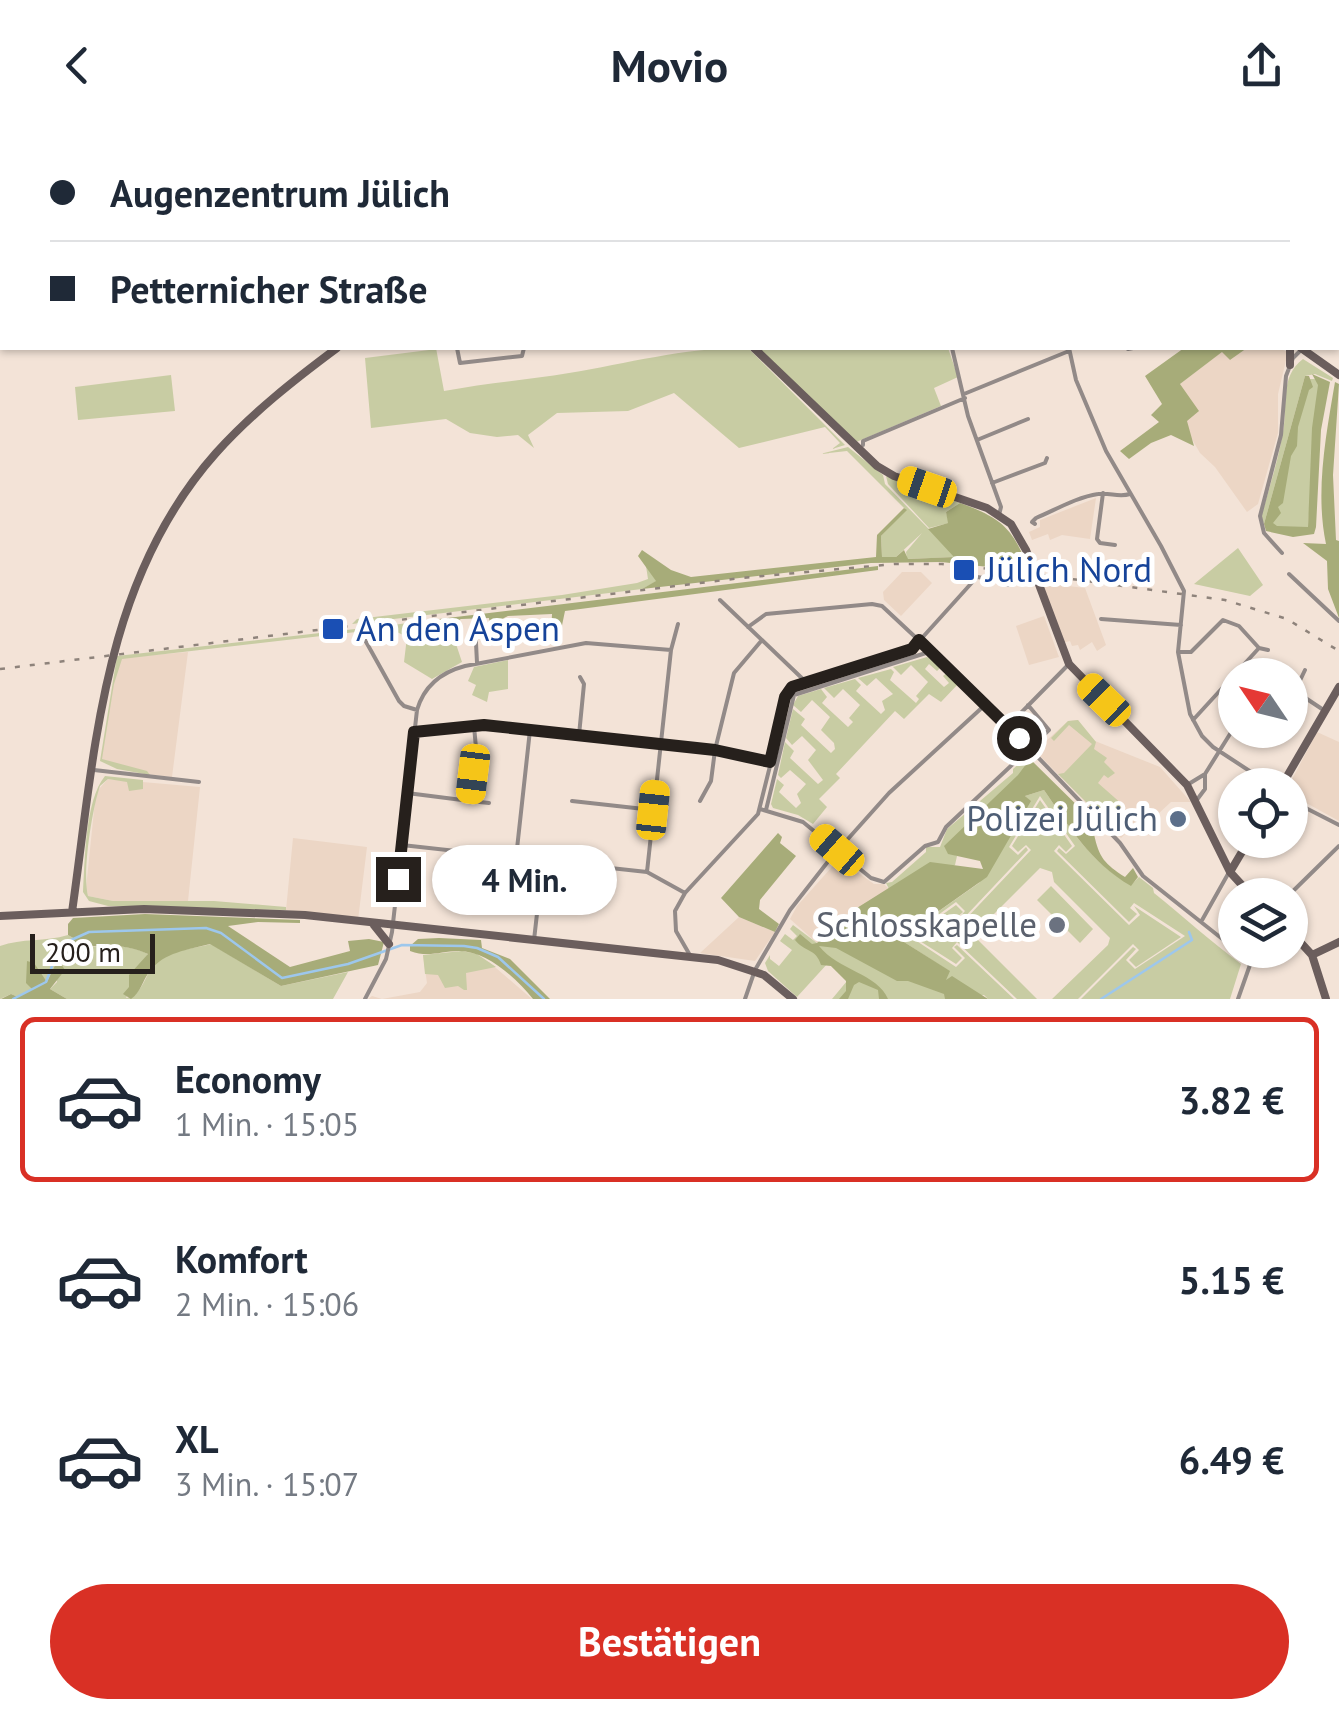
<!DOCTYPE html>
<html lang="de">
<meta charset="utf-8">
<style>
body{margin:0;font-family:"PT Sans",sans-serif;background:#f6f6f7;color:#1f2937;height:100vh;display:flex;flex-direction:column;font-size:38px;white-space:nowrap}
*{box-sizing:border-box;margin:0}
p{font-size:32px;color:#747a83}
.icon{flex:none;width:55px;height:55px;fill:none;stroke:currentColor;stroke-width:2;stroke-linecap:round;stroke-linejoin:round}
.map{position:relative;height:869px;overflow:hidden}
.details{display:flex;flex-direction:column;background:#fff;flex:1}
.details>*{flex:none}
.top-card{position:absolute;left:0px;top:0px;width:1340px;height:220px;box-shadow:0 2px 8px #0004;display:grid;align-content:center;height:220px;padding:0 50px;background:#fff}
.needle{width:65px;rotate:305deg}
.fabs{position:absolute;left:1218px;top:528px;display:grid;gap:20px}
.fabs a{display:grid;place-items:center;width:90px;height:90px;border-radius:50%;background:#fff;box-shadow:0 2px 8px #0004;font-size:50px}
.scale{position:absolute;left:30px;bottom:25px;width:125px;box-sizing:border-box;padding-left:10px;border:5px solid #26201c;border-top:0;font-size:28px;line-height:35px;white-space:nowrap;color:#26201c;-webkit-text-stroke:8px #fff;paint-order:stroke}
.end{position:absolute;width:45px;height:45px;margin:-22px;border:12px solid #26201c;background:#fff;box-shadow:0 0 0 5px #fff}
.from{border-radius:50%}
.bubble{position:absolute;height:70px;border-radius:35px;background:#fff;box-shadow:0 2px 8px #0004;font-size:32px;font-weight:800;line-height:70px;text-align:center}
.car{position:absolute;width:30px;height:60px;margin:-30px -15px;border-radius:12px;box-shadow:0 0 8px 2px #0007;background:linear-gradient(#f5c518 24%,#345 0 40%,#f5c518 0 76%,#345 0 86%,#f5c518 0)}
.top-card b{display:flex;align-items:center;gap:35px;height:95px;font-size:38px}
.top-card b+b{border-top:2px solid #e0e1e3}
.top-card i{width:25px;height:25px;background:#1f2937}
ul{padding:18px 0 0;list-style:none}
li{display:flex;align-items:center;gap:30px;height:165px;margin:0 20px 15px;padding:0 30px;border:5px solid transparent;border-radius:15px}
li div{flex:1}
li b{display:block;font-size:38px}
li em{font-style:normal;font-weight:800}
li.active{border-color:#d93025}
li>.icon{width:90px;height:90px;stroke-width:1.5}
.action{display:flex;gap:20px;margin-top:auto;padding:20px 50px}
.action a{flex:1;height:115px;border-radius:60px;background:#d93025;color:#fff;font-size:40px;font-weight:800;line-height:115px;text-align:center}
header{display:flex;justify-content:space-between;align-items:center;height:130px;padding:0 50px;background:#fff;font-size:45px;font-weight:800}
.map>svg:first-child{display:block}
.built{fill:#ecd6c5}
.green{fill:#c8cca3}
.forest{fill:#a7ac79}
.lines{fill:none;stroke-linecap:round;stroke-linejoin:round}
.stream{stroke:#9dc7ec;stroke-width:2.5}
.minor{stroke:#928a88;stroke-width:4}
.secondary{stroke:#6b5e5d;stroke-width:8}
.rail{stroke:#8e837b;stroke-width:2.5;stroke-dasharray:5 10;stroke-linecap:butt}
.route{stroke:#26201c;stroke-width:12}
.transit-dot{fill:#1a4fb4;stroke:#fff;stroke-width:4}
.service-dot{fill:#5c6f8a;stroke:#fff;stroke-width:4}
.worship-dot{fill:#6b7280;stroke:#fff;stroke-width:4}
.labels{text-anchor:middle;stroke-width:10;stroke-linejoin:round;paint-order:stroke}
.transit-label{font-size:35px;fill:#164399;stroke:#fff;text-anchor:start}
.service-label{font-size:35px;fill:#4e5e75;stroke:#fff;text-anchor:end}
.worship-label{font-size:35px;fill:#5b616d;stroke:#fff;text-anchor:end}
</style>
<header><svg class="icon" aria-label="back" viewBox="0 0 24 24"><path d="M15 5l-7 7 7 7"/></svg>Movio<svg class="icon" aria-label="share" viewBox="0 0 24 24"><path d="M12 15V3M7 8l5-5 5 5M5 13v7h14v-7"/></svg></header>
<div class="map">
<svg width="1339" height="869" viewBox="0 0 1339 869">
<rect width="100%" height="100%" fill="#f3e3d7"/>
<!-- built -->
<path class="built" d="M1247 218H1278L1288 222 1278 264V303L1258 374 1247 382 1215 337 1200 323 1185 297 1180 254 1223 221 1230 230Z
M1096 368 1090 409 1062 405 1050 410 1048 404 1032 410 1029 402 1040 397V390Z
M902 442H921L932 453 901 486 884 470 883 462Z
M1043 453 1085 458 1106 515 1097 521 1092 512 1080 520 1078 515 1072 516 1070 511 1062 513Z
M1044 486 1059 527 1029 535 1016 496Z
M188 522 172 647 146 644 101 629 118 528Z
M1078 590 1090 609 1160 637 1191 672H1171L1157 685 1131 698 1121 708 1035 621 1068 591Z
M1317 602 1339 612V691L1290 664 1289 655Z
M108 649 200 657 188 771H113L88 766 86 758 95 671 98 660Z
M293 708 367 717 358 790 286 780Z
M839 729 874 754H884L889 759 842 790 838 788 817 813 790 789 797 776Z
M739 787 775 802 755 831 700 823Z
M457 822 489 832 532 869H368L372 866 382 869 420 862 427 853 423 825Z"/>
<!-- green -->
<path class="green" d="M429 218H436L444 261C486 253 527 250 569 243 629 233 687 217 748 218L845 315 832 319 840 313 825 297 739 318 674 263 628 281 557 283 528 305 534 318 518 305 497 307 470 303 446 289 371 298 365 228 429 220Z
M759 218H948L958 247 934 258 941 276 854 313Z
M1303 229 1333 248 1332 251 1315 244 1305 246 1264 394 1261 387C1269 359 1278 331 1283 302 1288 277 1279 247 1303 229Z
M171 245 175 281 78 290 75 257Z
M1308 249H1319L1308 397 1270 398Z
M848 317 883 345 885 354 956 427 907 429 906 422 922 403 896 427H882L881 406 906 380 847 321 820 324Z
M886 346 960 373 946 382 949 393 929 398 888 354Z
M1238 418 1263 455 1250 466 1194 454Z
M646 436 657 451 642 459 352 494 357 489 562 465 637 453 648 449Z
M439 489 455 511 462 532 432 549 404 532 407 507 391 499 376 502 377 497Z
M355 499 356 502 122 529 114 554 102 629 147 641 150 645 117 639 100 631 117 526Z
M927 527 942 536 937 541 929 534 925 539 944 557 949 553 943 546 948 542 959 553 941 572 929 564 904 589 895 581 836 644 840 648 819 669 827 677 813 694 798 685 773 678 771 674 777 649 784 655 779 662 796 678 801 673 797 664 806 654 790 640 781 648 778 645 785 612 794 621 790 628 818 654 823 650 808 630 816 620 802 606 792 615 786 608 793 579 805 589 801 595 831 623 835 619 834 613 821 600 830 587 812 570 801 582 793 575 798 566 821 559 827 567 822 573 848 597 853 592 849 588 860 575 843 559 834 568 824 558 855 549 861 555 856 561 881 584 885 580 882 571 893 564 876 548 867 556 858 548 891 539 894 542 890 550 916 573 919 569 916 566 928 552 911 535 901 545 893 537Z
M508 530V559L489 562 487 572 472 565 476 555 468 551 474 537Z
M1078 590 1096 612 1094 619 1107 628 1104 632 1115 643 1108 648 1104 645 1098 653 1123 675 1113 685 1098 677 1094 680 1058 644 1064 643 1092 614 1069 595 1054 611 1051 608 1068 591Z
M1026 627 1035 630 951 723 957 726 955 735 839 798 949 841 904 812 902 807 979 753 1030 671 1025 666 1044 660C1070 698 1090 732 1131 755L1139 747 1153 758 1154 763C1184 787 1210 811 1241 834L1230 869H1081L1133 817 1136 819 1126 830 1135 839 1185 806 1134 773 1130 778 1137 784 1129 792 1057 721 1059 718 1066 724 1075 716 1040 666 1009 717 1018 725 1026 717 1028 720 961 791 958 789 965 781 956 772 909 806 956 837 965 828 954 817 957 815 1014 869H988L984 865 947 869H832L847 851 828 833 797 867 768 841 765 833 770 825V829L779 836 792 820 780 811 785 804 793 810 797 806 790 799 793 795 817 813 857 778 889 759 886 753 892 752 926 722V717H940L947 699 1013 643V639Z
M105 646 143 650V659L129 661 127 652 108 649 100 656C92 679 82 743 88 766L113 771H214L286 777V780L108 776 89 771 83 762C85 730 85 670 105 646Z
M1040 670 1072 716 1066 722 1059 715 1054 721 1129 795 1140 785 1134 776 1181 807 1136 837 1129 830 1139 820 1133 814 1078 869H1052L1108 815 1110 808 1054 752 1052 742 1040 738 973 805 1037 869H1017L957 812 952 818 962 828 956 834 912 806 956 775 963 782 955 789 961 794 1031 720 1026 715 1018 722 1012 716Z
M1051 756 1093 799 1080 813 1063 796V790L1056 789 1037 770Z
M68 805 75 809 72 821C94 814 127 813 148 824L126 868C145 866 145 837 162 827 176 820 196 818 211 814L281 856 348 842 333 869H67L50 859 57 852 55 835 47 852 30 831 32 859 18 867 11 864 0 869V816C22 808 45 812 68 805Z
M462 821 477 824 496 837 466 843 467 860H464L458 856 445 858 438 845 425 844 423 825Z"/>
<!-- forest -->
<path class="forest" d="M1184 218H1247L1230 230 1222 222 1180 254 1199 281 1187 291 1194 316 1171 305 1151 313 1129 329 1120 321 1159 292 1151 285 1162 274 1145 246Z
M1312 244 1330 252 1321 300 1316 397 1314 404 1293 407 1266 401 1264 394 1305 246H1309L1313 257 1309 260 1298 297 1297 316 1291 326 1283 373 1278 377 1281 383 1273 393 1277 396 1308 397 1312 298 1318 255Z
M1335 252 1339 254 1333 345 1336 410 1339 411V488L1328 459 1327 431 1303 413 1326 414C1315 362 1326 305 1335 252Z
M960 373C1002 388 1014 399 1029 441L941 432 871 433 642 459 656 451 638 426 642 420 671 440 691 447 876 427 877 405 904 378 907 380 881 406 882 427H896L904 420 908 429 954 427 928 399 948 393 946 382Z
M878 436V440L565 481 560 505 556 509 551 504 552 484 508 486 498 491 493 515 489 488 461 489 447 496 439 489Z
M1030 629 1093 691 1090 694 1098 701 1094 704C1099 728 1105 734 1125 747L1133 738 1138 747 1131 756C1090 732 1070 698 1044 660L1025 666 1031 671 987 747 902 807 904 812 950 841 946 850 952 846 988 869H945L944 864 908 851H897L836 818 819 816C838 840 878 844 888 869H879L878 860 859 852 854 855 848 869H839L846 861V851L831 836 821 835C816 818 804 822 795 810L800 804 812 814 817 813 857 778 930 732 983 739 980 731 948 724 944 716 1018 645Z
M778 703 782 707 780 713 796 726 760 770 759 779 779 794 775 802 739 787 721 768Z
M145 784 300 790V793L258 792 228 796 290 837 350 821 348 811 369 809 384 812 378 835 281 856 210 814C188 820 164 822 150 841 142 851 141 862 131 869L123 864 129 857V845L148 824C128 814 86 811 68 825L63 823 65 815 75 809 68 805V794L73 788Z
M439 808 481 810 482 818 510 829 550 869H533C516 848 487 821 459 821 440 821 429 828 410 821V816L418 809Z
M27 831 34 833 47 852 55 835 61 834 65 840 50 859 67 869H1L11 864 18 867 32 859 26 853Z"/>
<g class="lines">
<!-- stream -->
<path class="stream" d="M13 869 46 852 60 815 89 802 206 798 221 803 282 848 348 834 402 815 464 816 477 818 498 827 544 869
M1101 869 1192 810 1189 802"/>
<!-- minor -->
<path class="minor" d="M328 0V2
M814 0 816 2
M821 0 824 2
M1221 0V2
M190 2V0
M889 2 892 0
M1016 2V0
M1270 2 1272 0
M1329 2 1339 1
M1338 64H1339
M1338 121 1339 120
M457 218 460 233 522 226 524 218
M952 218 968 286 1001 377 999 385
M1069 218 1076 250 1106 321 1161 416 1184 461 1178 522 1190 584 1202 606 1213 617 1271 655
M1128 219 1133 218
M964 264 1069 221
M977 310 1028 289
M863 315V311L965 268
M992 353 1045 333 1047 328
M1103 363 1097 409 1100 413 1115 415
M1035 394 1032 392 1036 388C1055 380 1077 367 1098 364 1110 362 1118 368 1130 364
M1282 423 1264 403 1260 386 1281 305 1286 246 1293 228 1302 219
M1289 444 1339 491
M720 470 807 553
M1101 489 1181 495
M475 493 477 533
M748 497 766 484 872 474 882 476 987 574 1120 713 1143 746 1235 819
M360 501 399 571 404 576 417 580
M1179 522H1191L1223 490 1239 496 1259 518
M1305 540 1295 561 1325 581
M1193 590 1259 518 1268 520
M1008 596 1068 535
M415 602 485 595 715 620 777 634
M579 605 584 554 580 547
M94 640 199 652
M1187 655 1205 644 1235 596
M407 663 470 671 476 618 474 596
M1290 670 1339 695
M470 671 489 673
M572 671 653 680
M700 671 711 651 715 620 734 543 762 510
M1196 671 1205 659V644
M760 679 803 692 871 748 884 752 925 716 938 712 946 697 1049 600 1028 575
M766 680 794 565 929 522
M402 715 647 742 685 763
M516 728 530 600
M647 742 671 520 678 494
M1289 765 1339 716
M1201 792 1228 744
M534 810 543 731
M1236 820 1251 832 1238 869
M691 827 676 801 675 781 685 763 758 684 789 560 796 555 912 519 977 447 1004 451 1008 455
M365 869 386 829 392 802 417 580C424 556 442 542 465 536L586 513 671 520
M745 869 755 840 790 780 830 729 889 663 986 574"/>
<!-- secondary -->
<path class="secondary" d="M539 0 541 2
M1121 0 1125 2
M834 2 839 0
M754 218 877 336 894 346 987 378 1011 394 1026 420 1069 534 1187 655 1230 742 1251 765
M1301 218 1339 245
M1290 235V218
M1282 655 1339 557
M1230 742 1249 710
M72 782C95 621 102 451 216 323 252 283 294 250 337 218
M0 786 144 779 305 785 718 830 764 845 793 869
M373 794 389 814
M1290 801 1312 825 1326 869
M1312 825 1339 812"/>
<!-- rail -->
<path class="rail" d="M0 539 741 448 895 434H942L1028 443 1225 470 1287 489 1339 521"/>
</g>
<g class="lines">
<!-- route -->
<path class="route" d="M398 749 414 602 484 595 715 620 770 632 785 567 792 557 912 519 919 510 1019 608"/>
</g>
<!-- markers -->
<g class="transit-dot">
<rect x="952" y="428" width="24" height="24" rx="5"/>
<rect x="321" y="487" width="24" height="24" rx="5"/>
</g>
<circle class="service-dot" cx="1178" cy="689" r="10"/>
<circle class="worship-dot" cx="1057" cy="795" r="10"/>
<g class="labels">
<!-- transit labels -->
<g class="transit-label">
<text x="986" y="452">Jülich Nord</text>
<text x="356" y="511">An den Aspen</text>
</g>
<!-- service labels -->
<g class="service-label">
<text x="1158" y="701">Polizei Jülich</text>
</g>
<!-- worship labels -->
<g class="worship-label">
<text x="1037" y="807">Schlosskapelle</text>
</g>
</g>
</svg>
<div class="fabs">
<a><svg class="needle" viewBox="-14 -14 28 28"><path d="M0-13l5 13h-10z" fill="#e53935"/><path d="M0 13l5-13h-10z" fill="#747a83"/></svg></a>
<a><svg class="icon" aria-label="locate" viewBox="0 0 24 24"><circle cx="12" cy="12" r="6"/><path d="M12 2v4M12 18v4M2 12h4M18 12h4"/></svg></a>
<a><svg class="icon" aria-label="layers" viewBox="0 0 24 24"><path d="M12 4l9 5-9 5-9-5zM3 14l9 5 9-5"/></svg></a>
</div>
<div class="scale">200 m</div>
<i class="end from" style="left:1019px;top:608px"></i>
<i class="end" style="left:398px;top:749px"></i>
<div class="bubble" style="left:432px;top:715px;width:185px">4 Min.</div>
<i class="car" style="left:927px;top:357px;rotate:289deg"></i>
<i class="car" style="left:1104px;top:570px;rotate:314deg"></i>
<i class="car" style="left:473px;top:644px;rotate:187deg"></i>
<i class="car" style="left:653px;top:680px;rotate:6deg"></i>
<i class="car" style="left:837px;top:720px;rotate:311deg"></i>
<div class="top-card">
<b><i class="from"></i>Augenzentrum Jülich</b>
<b><i></i>Petternicher Straße</b>
</div>
</div>
<section class="details">
<ul>
<li class="active"><svg class="icon" aria-label="car" viewBox="0 0 24 24"><path d="M5 17H2v-5l4-1 3-4h7l3 4 3 1v5h-3M9 17h6M6 11h13"/><circle cx="7" cy="17" r="2"/><circle cx="17" cy="17" r="2"/></svg><div><b>Economy</b><p>1 Min. · 15:05</p></div><em>3.82 €</em></li>
<li><svg class="icon" aria-label="car" viewBox="0 0 24 24"><path d="M5 17H2v-5l4-1 3-4h7l3 4 3 1v5h-3M9 17h6M6 11h13"/><circle cx="7" cy="17" r="2"/><circle cx="17" cy="17" r="2"/></svg><div><b>Komfort</b><p>2 Min. · 15:06</p></div><em>5.15 €</em></li>
<li><svg class="icon" aria-label="car" viewBox="0 0 24 24"><path d="M5 17H2v-5l4-1 3-4h7l3 4 3 1v5h-3M9 17h6M6 11h13"/><circle cx="7" cy="17" r="2"/><circle cx="17" cy="17" r="2"/></svg><div><b>XL</b><p>3 Min. · 15:07</p></div><em>6.49 €</em></li>
</ul>
<div class="action"><a>Bestätigen</a></div>
</section>
